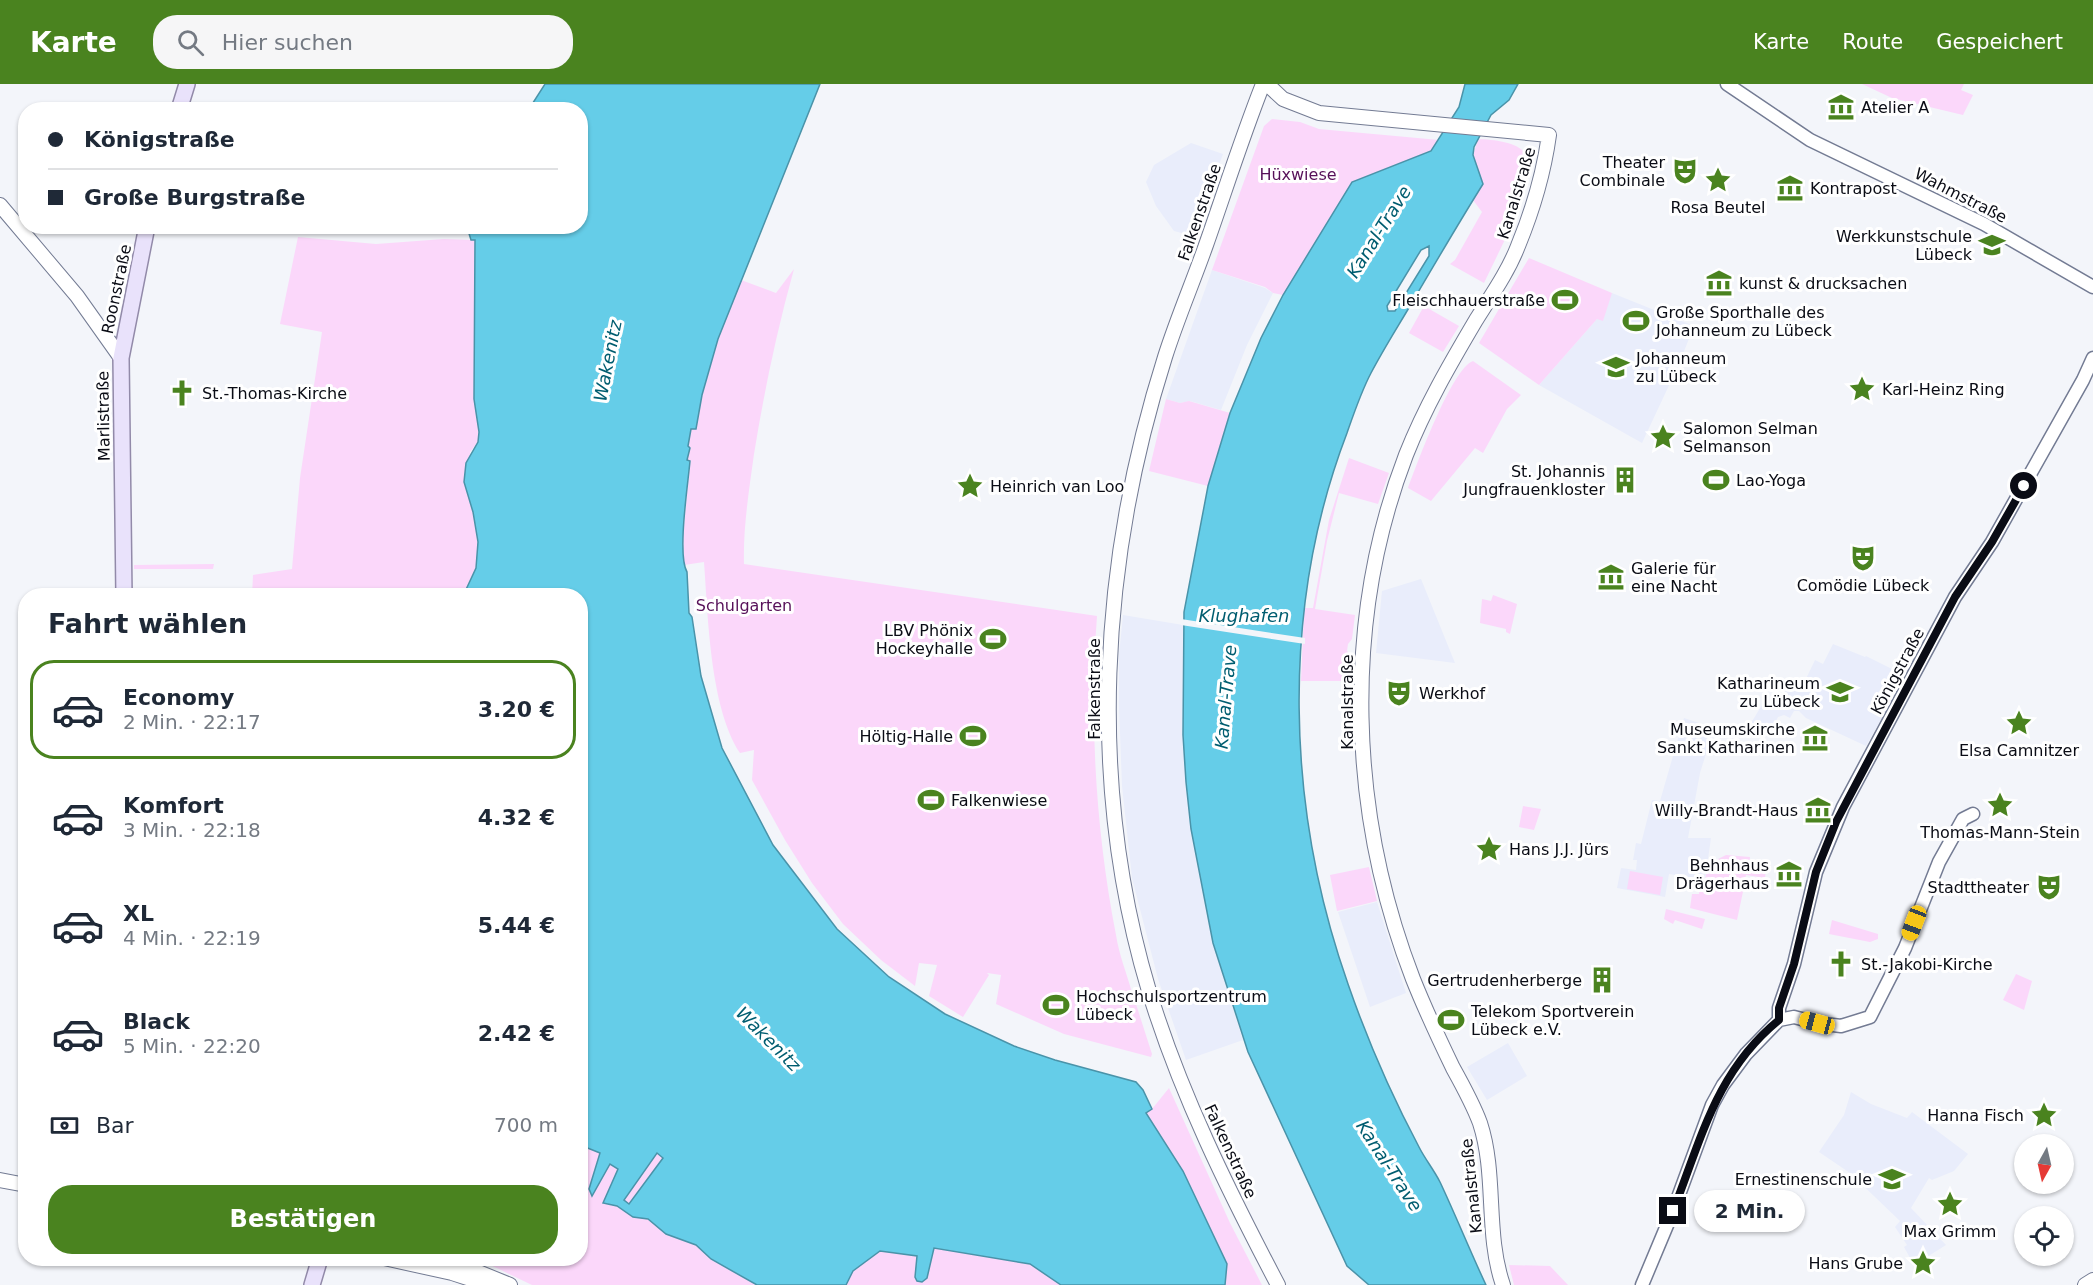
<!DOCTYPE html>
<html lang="de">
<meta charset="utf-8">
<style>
body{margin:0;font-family:"DejaVu Sans",sans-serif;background:#f6f6f7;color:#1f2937;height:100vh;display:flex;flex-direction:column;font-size:22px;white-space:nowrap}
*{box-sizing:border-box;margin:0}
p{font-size:20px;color:#747a83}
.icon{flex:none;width:33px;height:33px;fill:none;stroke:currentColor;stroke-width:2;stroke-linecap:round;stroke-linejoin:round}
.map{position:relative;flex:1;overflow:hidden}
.drawer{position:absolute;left:18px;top:504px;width:570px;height:678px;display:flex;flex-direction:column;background:#fff;border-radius:24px;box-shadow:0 2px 4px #0004}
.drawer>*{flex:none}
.hud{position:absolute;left:18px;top:18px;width:570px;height:132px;border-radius:24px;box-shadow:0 2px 4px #0004;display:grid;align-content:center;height:132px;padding:0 30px;background:#fff}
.needle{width:39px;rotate:188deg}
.buttons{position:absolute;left:2014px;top:1050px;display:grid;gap:12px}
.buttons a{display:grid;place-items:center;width:60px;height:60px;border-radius:50%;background:#fff;box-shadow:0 2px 4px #0004;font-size:30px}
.end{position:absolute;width:27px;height:27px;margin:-14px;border:8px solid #0a0c15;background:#fff;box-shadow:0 0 0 3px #fff}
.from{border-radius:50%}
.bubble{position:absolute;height:42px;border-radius:21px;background:#fff;box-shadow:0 2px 4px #0004;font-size:20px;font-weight:700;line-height:42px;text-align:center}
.car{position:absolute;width:18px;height:36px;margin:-18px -9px;border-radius:8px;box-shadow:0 0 4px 2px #0007;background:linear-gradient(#f5c518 24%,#345 0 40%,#f5c518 0 76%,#345 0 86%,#f5c518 0)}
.hud b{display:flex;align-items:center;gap:21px;height:57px;font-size:22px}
.hud b+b{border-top:2px solid #e0e1e3}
.hud i{width:15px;height:15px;background:#1f2937}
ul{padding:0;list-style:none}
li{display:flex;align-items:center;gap:18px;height:99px;margin:0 12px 9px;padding:0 18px;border:3px solid transparent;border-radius:24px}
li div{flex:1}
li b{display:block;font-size:22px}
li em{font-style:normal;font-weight:700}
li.on{border-color:#4a831f}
li>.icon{width:54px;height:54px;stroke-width:1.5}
h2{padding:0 30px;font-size:27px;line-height:72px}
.pay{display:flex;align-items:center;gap:15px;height:66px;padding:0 30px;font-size:22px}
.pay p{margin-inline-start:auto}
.button{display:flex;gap:12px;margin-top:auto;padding:12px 30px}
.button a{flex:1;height:69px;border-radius:24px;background:#4a831f;color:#fff;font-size:24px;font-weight:700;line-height:69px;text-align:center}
header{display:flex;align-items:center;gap:36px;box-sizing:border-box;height:84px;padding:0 30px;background:#4a831f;color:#fff}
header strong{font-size:28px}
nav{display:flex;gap:33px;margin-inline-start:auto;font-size:21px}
.search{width:420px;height:54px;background:#f6f6f7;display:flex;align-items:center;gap:15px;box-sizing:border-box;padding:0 21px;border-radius:24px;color:#747a83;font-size:22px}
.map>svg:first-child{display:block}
.built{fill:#e9edfb}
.green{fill:#fbd7fa}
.water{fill:#65cde8;stroke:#4a93a9;stroke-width:1.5;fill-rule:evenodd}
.pier{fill:#f3f5fa}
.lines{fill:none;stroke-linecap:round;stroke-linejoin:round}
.tertiary-casing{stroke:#737b93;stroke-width:15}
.secondary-casing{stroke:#737b93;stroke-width:16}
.primary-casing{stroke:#928aa9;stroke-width:18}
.tertiary{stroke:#fff;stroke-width:12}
.secondary{stroke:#fff;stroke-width:14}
.primary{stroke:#e9e2fb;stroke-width:15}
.route{stroke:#0a0c15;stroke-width:8}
.labels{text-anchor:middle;stroke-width:6;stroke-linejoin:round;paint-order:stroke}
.poi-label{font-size:16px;fill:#0a0c15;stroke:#fff;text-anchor:start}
.park-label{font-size:16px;fill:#571159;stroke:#fff}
.street-label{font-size:16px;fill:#0a0c15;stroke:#fff}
.water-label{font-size:18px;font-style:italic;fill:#005d70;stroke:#fff}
</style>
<header>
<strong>Karte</strong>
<div class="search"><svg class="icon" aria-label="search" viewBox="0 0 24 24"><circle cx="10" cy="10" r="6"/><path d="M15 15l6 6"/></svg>Hier suchen</div>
<nav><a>Karte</a><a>Route</a><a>Gespeichert</a></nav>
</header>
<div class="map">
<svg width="2093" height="1201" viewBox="0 0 2093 1201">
<rect width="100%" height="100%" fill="#f3f5fa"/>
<!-- built -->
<path class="built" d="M1191 59 1223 70 1193 152 1174 147 1156 122 1146 98 1154 81Z
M1212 186 1265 204 1273 209 1247 261 1221 326 1190 317 1180 319 1166 315Z
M1612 209 1694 242 1679 280 1642 359 1539 301 1597 235Z
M1421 495 1455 579 1376 569 1382 507Z
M1123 531 1183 541V603L1199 788 1213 859 1243 956 1186 976 1158 895 1132 794 1122 702 1119 622V571Z
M1833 560 1865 573 1866 572 1902 590 1904 595 1866 662 1806 634 1799 627H1794L1790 634 1784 631 1778 633 1768 653 1748 644 1765 616 1777 622 1791 595 1803 601 1815 576 1823 580Z
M1684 634 1714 644 1700 689 1688 754H1711L1705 796 1669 790 1665 813 1617 804 1621 784 1636 786 1637 776H1633L1636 759 1641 760 1652 716 1660 717Z
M1377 818 1406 909 1370 923 1338 828Z
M1508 959 1527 992 1487 1016 1467 983Z
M1851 1008 1871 1020 1907 1034 1912 1028 1968 1070 1954 1087 1932 1096 1929 1094 1911 1124 1946 1161 1914 1181 1904 1163 1907 1161 1895 1143 1900 1137 1850 1089 1819 1068 1844 1031Z"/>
<!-- green -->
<path class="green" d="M1862 0H1964L1961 6 1973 11 1963 31 1892 14Z
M1272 35 1300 38 1319 45 1439 56 1431 67 1352 98 1283 211 1273 209 1265 203 1212 186 1264 42Z
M1478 55C1496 56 1527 58 1529 79L1511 143 1484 199 1450 180 1455 176 1482 128 1473 116 1483 100 1473 71Z
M298 153 376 160 444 155 475 156 474 315 479 348 478 358 470 368 473 428 478 458 476 484 463 511 252 512 253 491 292 485 300 394 322 248 280 240Z
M1529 174 1612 209 1603 237 1597 235 1539 301 1479 259Z
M794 185C777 246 764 308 754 370 749 407 743 443 744 480L1097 532C1089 637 1096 748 1116 851 1119 871 1127 890 1132 909L1126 911 1128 919 1135 917 1152 970 1151 973 1064 950 996 920 1001 891 987 889 989 891 963 933 929 912 937 881 919 879 915 902 881 876 843 840 812 799 785 756 752 696 754 666 740 669C710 624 708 532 704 478L684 481 683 452 690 378 687 377 690 364 688 362 691 344 695 345C705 294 719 242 741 196L776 209Z
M1424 222 1459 242 1443 268 1409 249Z
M1473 277 1521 311 1507 325 1483 369 1475 364 1431 417 1408 404C1417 380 1452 284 1473 277Z
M1166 315 1180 319 1189 317 1230 329 1208 402 1149 387Z
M1349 374 1389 389 1378 420 1339 409 1327 457 1315 525 1355 531 1352 555 1348 560 1347 567 1351 572V597H1301L1304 524H1313L1329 436Z
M214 480 213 485H134V481Z
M1493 511 1517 520 1510 550 1506 548V545L1480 539 1482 515 1491 517Z
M1523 722 1541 725 1534 746 1519 743Z
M1726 771 1750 773 1749 781 1766 784 1765 794 1746 791 1744 802 1705 796 1709 775 1716 776Z
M1369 783 1377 817 1337 827 1330 791Z
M1630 787 1663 793 1660 811 1627 805Z
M1701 796 1744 803 1737 836 1690 824 1692 810H1699Z
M1666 825 1705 835 1702 845 1675 836 1673 840 1664 835Z
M1832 836 1878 850V855L1870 858 1829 850Z
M2016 890 2032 897 2024 926 2003 916Z
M1169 1004 1230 1139 1262 1201H1225L1227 1180 1146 1028 1152 1025Z
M581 1061 600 1069 594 1086 592 1111 609 1080 619 1085 604 1119 617 1122 633 1133 648 1135 666 1150 696 1161 711 1175 757 1201H532L478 1175 580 1174Z
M657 1069 663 1073 630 1121 624 1116Z
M934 1164 1030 1180 1061 1201H846L853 1187 880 1167 917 1172 915 1193 927 1194Z
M1509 1181 1550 1182 1568 1201H1514Z"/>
<!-- water -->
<path class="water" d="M545 0H820L718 255 702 311 696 345H691L688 362 690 364 687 376 690 377C688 400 677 471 687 488L689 529 692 533 701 592 722 664 773 761 837 845 889 893 945 930 1014 962 1055 976 1136 998 1143 1006 1152 1025 1146 1029 1183 1087 1227 1180 1225 1201H1061L1030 1180 934 1164 927 1194 922 1198 917 1197 915 1193 917 1172 880 1167 853 1187 846 1201H757L711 1175 696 1161 666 1150 648 1135 633 1133 617 1122 603 1119 618 1085 610 1080 592 1112 589 1105 600 1069 580 1061V512H463L476 484 478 458 473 428 464 398 466 379 478 358 479 348 474 315 475 156H471L467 143 580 142V26L529 25ZM657 1069 663 1074 629 1120 624 1116Z
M1465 0H1518L1509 16 1491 31 1474 63 1473 71 1483 100C1458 140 1434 181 1410 222 1397 244 1383 266 1371 289 1361 308 1354 329 1347 349 1280 524 1286 724 1348 900 1366 952 1393 1014 1419 1063 1425 1075 1434 1086 1440 1098 1456 1132 1470 1167 1486 1201H1369L1347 1182 1248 968 1213 859 1191 745 1186 698 1183 651 1184 528 1208 402 1230 329 1261 254 1283 211 1352 98 1431 67 1459 23ZM1429 162V172L1395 227H1388L1387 222 1421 166Z"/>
<!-- pier -->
<path class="pier" d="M1181 535 1305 554V560L1181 541Z"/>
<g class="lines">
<!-- tertiary casing -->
<g class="tertiary-casing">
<path id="tertiary" d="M1727 0 1810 56 1984 140 2093 203
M1779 936V924L1794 880 1816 788 1843 723 1955 513 1992 458 2083 296 2093 274
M1642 1201 1673 1127 1712 1021 1723 1001 1746 970 1779 936 1794 933 1817 939 1841 942 1870 933 1905 864 1939 778 1963 735 1973 730"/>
</g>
<!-- secondary casing -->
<g class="secondary-casing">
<path id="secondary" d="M1263 0C1242 53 1225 107 1206 161 1193 198 1177 235 1165 273 1100 478 1087 700 1149 907 1180 1009 1228 1106 1278 1201
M1267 0 1283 15 1319 29 1549 51C1544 87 1532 128 1518 162 1508 188 1491 212 1476 236 1450 280 1425 323 1406 371 1342 538 1349 729 1413 895 1425 925 1439 955 1453 984 1463 1002 1473 1020 1480 1039 1497 1091 1485 1149 1503 1201
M0 121 77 212 121 274
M0 1096 26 1101
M384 1174 452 1189 489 1201
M444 1174 510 1201
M2085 1201 2093 1196"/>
</g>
<!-- primary casing -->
<g class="primary-casing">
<path id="primary" d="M179 26 187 0
M124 512 121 274 147 142
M312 1201 320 1174"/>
</g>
<!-- tertiary -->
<use href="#tertiary" class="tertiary"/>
<!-- secondary -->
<use href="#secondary" class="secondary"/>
<!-- primary -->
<use href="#primary" class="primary"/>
</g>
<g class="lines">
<!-- route -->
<path class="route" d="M1673 1127C1701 1056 1716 987 1779 936V924L1794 880 1816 788 1836 738 1955 513 1992 458 2024 402"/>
</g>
<!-- icons -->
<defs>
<g id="museum-bare" transform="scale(2.07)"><path d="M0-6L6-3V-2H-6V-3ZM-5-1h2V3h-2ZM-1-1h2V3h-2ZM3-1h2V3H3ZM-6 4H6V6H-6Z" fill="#4a831f" stroke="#fff" stroke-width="2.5" paint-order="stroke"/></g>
<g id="theatre-bare" transform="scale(2.07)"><path d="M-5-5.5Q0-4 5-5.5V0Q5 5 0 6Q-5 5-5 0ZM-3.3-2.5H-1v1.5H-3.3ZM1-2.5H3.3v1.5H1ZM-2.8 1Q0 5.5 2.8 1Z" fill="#4a831f" stroke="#fff" stroke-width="2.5" paint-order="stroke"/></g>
<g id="sight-bare" transform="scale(2.07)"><path d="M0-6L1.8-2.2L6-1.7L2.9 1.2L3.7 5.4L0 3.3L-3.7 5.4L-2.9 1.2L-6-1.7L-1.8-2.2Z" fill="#4a831f" stroke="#fff" stroke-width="2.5" paint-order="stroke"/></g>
<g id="university-bare" transform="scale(2.07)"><path d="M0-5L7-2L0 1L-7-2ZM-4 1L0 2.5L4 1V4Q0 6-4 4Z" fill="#4a831f" stroke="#fff" stroke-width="2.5" paint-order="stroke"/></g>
<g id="stadium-bare" transform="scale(2.07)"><path d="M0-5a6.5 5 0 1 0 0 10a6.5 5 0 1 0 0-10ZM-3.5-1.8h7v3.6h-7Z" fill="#4a831f" stroke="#fff" stroke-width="2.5" paint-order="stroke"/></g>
<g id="school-bare" transform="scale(2.07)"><path d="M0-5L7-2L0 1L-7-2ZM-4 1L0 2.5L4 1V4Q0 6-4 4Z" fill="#4a831f" stroke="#fff" stroke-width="2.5" paint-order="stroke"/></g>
<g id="church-bare" transform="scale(2.07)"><path d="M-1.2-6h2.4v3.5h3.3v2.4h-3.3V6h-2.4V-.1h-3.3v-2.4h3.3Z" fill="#4a831f" stroke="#fff" stroke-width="2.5" paint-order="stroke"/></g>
<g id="building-bare" transform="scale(2.07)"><path d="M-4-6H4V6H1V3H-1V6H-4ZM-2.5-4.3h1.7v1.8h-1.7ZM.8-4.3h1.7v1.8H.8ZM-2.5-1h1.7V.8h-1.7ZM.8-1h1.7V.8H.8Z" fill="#4a831f" stroke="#fff" stroke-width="2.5" paint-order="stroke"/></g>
</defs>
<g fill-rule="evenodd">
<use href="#museum-bare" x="1841" y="23"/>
<use href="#theatre-bare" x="1685" y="87"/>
<use href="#sight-bare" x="1718" y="96"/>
<use href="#museum-bare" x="1790" y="104"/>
<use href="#university-bare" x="1992" y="161"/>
<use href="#museum-bare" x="1719" y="199"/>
<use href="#stadium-bare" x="1565" y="216"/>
<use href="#stadium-bare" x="1636" y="237"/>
<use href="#school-bare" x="1616" y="283"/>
<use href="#sight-bare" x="1862" y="305"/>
<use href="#church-bare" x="182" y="309"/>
<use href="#sight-bare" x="1663" y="353"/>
<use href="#building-bare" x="1625" y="396"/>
<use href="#stadium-bare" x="1716" y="396"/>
<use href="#sight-bare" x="970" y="402"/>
<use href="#theatre-bare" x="1863" y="474"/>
<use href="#museum-bare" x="1611" y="493"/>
<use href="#stadium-bare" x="993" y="555"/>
<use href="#school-bare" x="1840" y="608"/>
<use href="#theatre-bare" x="1399" y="609"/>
<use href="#sight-bare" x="2019" y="639"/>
<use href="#stadium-bare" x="973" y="652"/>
<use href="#museum-bare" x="1815" y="654"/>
<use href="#stadium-bare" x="931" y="716"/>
<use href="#sight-bare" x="2000" y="721"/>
<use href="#museum-bare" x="1818" y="726"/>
<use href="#sight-bare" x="1489" y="765"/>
<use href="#museum-bare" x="1789" y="790"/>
<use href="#theatre-bare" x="2049" y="803"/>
<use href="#church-bare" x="1841" y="880"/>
<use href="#building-bare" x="1602" y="896"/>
<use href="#stadium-bare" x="1056" y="921"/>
<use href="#stadium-bare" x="1451" y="936"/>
<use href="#sight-bare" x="2044" y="1031"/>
<use href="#school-bare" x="1892" y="1095"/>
<use href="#sight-bare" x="1950" y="1120"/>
<use href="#sight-bare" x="1923" y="1179"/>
</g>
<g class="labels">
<!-- poi labels -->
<g class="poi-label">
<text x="1861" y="29">Atelier A</text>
<text x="1665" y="84" text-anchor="end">Theater<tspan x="1665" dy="18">Combinale</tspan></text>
<text x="1810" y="110">Kontrapost</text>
<text x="1718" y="129" text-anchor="middle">Rosa Beutel</text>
<text x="1972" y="158" text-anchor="end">Werkkunstschule<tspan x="1972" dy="18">Lübeck</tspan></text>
<text x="1739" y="205">kunst &amp; drucksachen</text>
<text x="1545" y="222" text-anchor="end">Fleischhauerstraße</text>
<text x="1656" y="234">Große Sporthalle des<tspan x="1656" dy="18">Johanneum zu Lübeck</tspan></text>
<text x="1636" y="280">Johanneum<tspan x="1636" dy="18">zu Lübeck</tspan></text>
<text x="1882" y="311">Karl-Heinz Ring</text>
<text x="202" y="315">St.-Thomas-Kirche</text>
<text x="1683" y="350">Salomon Selman<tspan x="1683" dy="18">Selmanson</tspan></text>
<text x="1605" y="393" text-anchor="end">St. Johannis<tspan x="1605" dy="18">Jungfrauenkloster</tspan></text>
<text x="1736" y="402">Lao-Yoga</text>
<text x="990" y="408">Heinrich van Loo</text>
<text x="1631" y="490">Galerie für<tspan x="1631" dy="18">eine Nacht</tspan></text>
<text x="1863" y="507" text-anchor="middle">Comödie Lübeck</text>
<text x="973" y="552" text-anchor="end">LBV Phönix<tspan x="973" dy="18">Hockeyhalle</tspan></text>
<text x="1820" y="605" text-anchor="end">Katharineum<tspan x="1820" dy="18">zu Lübeck</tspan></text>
<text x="1419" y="615">Werkhof</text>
<text x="1795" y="651" text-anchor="end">Museumskirche<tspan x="1795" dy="18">Sankt Katharinen</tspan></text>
<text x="953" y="658" text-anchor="end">Höltig-Halle</text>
<text x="2019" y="672" text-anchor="middle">Elsa Camnitzer</text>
<text x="951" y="722">Falkenwiese</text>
<text x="1798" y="732" text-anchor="end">Willy-Brandt-Haus</text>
<text x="2000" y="754" text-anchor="middle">Thomas-Mann-Stein</text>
<text x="1509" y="771">Hans J.J. Jürs</text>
<text x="1769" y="787" text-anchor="end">Behnhaus<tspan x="1769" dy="18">Drägerhaus</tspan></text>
<text x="2029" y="809" text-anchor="end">Stadttheater</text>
<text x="1861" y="886">St.-Jakobi-Kirche</text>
<text x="1582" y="902" text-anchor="end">Gertrudenherberge</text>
<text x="1076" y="918">Hochschulsportzentrum<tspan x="1076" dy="18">Lübeck</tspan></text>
<text x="1471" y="933">Telekom Sportverein<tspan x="1471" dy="18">Lübeck e.V.</tspan></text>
<text x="2024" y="1037" text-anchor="end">Hanna Fisch</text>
<text x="1872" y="1101" text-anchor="end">Ernestinenschule</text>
<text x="1950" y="1153" text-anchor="middle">Max Grimm</text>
<text x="1903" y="1185" text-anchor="end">Hans Grube</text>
</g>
<!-- park labels -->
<g class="park-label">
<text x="1298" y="96">Hüxwiese</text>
<text x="744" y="527">Schulgarten</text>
</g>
<!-- street labels -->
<g class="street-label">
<text transform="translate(1516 109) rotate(-73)" y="6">Kanalstraße</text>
<text transform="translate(1961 111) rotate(27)" y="6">Wahmstraße</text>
<text transform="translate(1199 128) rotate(-71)" y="6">Falkenstraße</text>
<text transform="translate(116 205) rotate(-78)" y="6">Roonstraße</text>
<text transform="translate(103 332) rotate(-91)" y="6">Marlistraße</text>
<text transform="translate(1897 587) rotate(-62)" y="6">Königstraße</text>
<text transform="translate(1094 605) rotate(-90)" y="6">Falkenstraße</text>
<text transform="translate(1347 618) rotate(-90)" y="6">Kanalstraße</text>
<text transform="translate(1231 1067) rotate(65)" y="6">Falkenstraße</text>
<text transform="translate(1471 1102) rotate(-96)" y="6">Kanalstraße</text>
</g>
<!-- water labels -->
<g class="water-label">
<text transform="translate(1379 148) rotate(-58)" y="6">Kanal-Trave</text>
<text transform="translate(608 277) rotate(-79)" y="6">Wakenitz</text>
<text x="1244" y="538">Klughafen</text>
<text transform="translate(1226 613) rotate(-85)" y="6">Kanal-Trave</text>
<text transform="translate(768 955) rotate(45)" y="6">Wakenitz</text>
<text transform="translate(1389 1082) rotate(57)" y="6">Kanal-Trave</text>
</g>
</g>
</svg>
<div class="buttons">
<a><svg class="needle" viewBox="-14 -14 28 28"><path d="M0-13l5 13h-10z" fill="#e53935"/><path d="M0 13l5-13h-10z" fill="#747a83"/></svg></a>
<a><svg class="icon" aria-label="locate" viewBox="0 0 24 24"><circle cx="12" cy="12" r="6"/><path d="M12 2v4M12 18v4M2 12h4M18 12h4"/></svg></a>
</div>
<i class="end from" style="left:2024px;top:402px"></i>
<i class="end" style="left:1673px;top:1127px"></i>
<div class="bubble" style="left:1694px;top:1106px;width:111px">2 Min.</div>
<i class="car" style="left:1914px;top:839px;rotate:201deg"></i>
<i class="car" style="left:1817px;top:939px;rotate:285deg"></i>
<div class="hud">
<b><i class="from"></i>Königstraße</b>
<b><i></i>Große Burgstraße</b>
</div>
<section class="drawer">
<h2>Fahrt wählen</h2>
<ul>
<li class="on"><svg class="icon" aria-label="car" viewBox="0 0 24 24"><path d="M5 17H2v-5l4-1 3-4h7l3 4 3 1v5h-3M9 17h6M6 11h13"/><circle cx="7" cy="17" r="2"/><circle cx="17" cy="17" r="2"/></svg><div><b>Economy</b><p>2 Min. · 22:17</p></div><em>3.20 €</em></li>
<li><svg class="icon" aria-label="car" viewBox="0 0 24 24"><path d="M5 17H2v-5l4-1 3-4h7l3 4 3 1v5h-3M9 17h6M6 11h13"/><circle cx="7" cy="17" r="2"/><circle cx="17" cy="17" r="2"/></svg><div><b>Komfort</b><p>3 Min. · 22:18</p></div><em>4.32 €</em></li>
<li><svg class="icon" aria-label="car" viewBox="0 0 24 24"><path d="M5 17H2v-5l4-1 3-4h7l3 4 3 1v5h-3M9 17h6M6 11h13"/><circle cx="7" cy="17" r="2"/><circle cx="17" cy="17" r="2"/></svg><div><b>XL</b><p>4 Min. · 22:19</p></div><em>5.44 €</em></li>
<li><svg class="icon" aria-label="car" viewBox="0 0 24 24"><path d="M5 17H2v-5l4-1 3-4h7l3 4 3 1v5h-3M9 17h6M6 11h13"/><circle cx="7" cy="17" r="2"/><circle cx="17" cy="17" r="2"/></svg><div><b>Black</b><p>5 Min. · 22:20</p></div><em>2.42 €</em></li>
</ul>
<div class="pay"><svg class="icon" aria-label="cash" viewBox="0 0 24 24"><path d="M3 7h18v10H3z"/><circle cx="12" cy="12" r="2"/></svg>Bar<p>700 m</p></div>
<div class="button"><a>Bestätigen</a></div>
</section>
</div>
